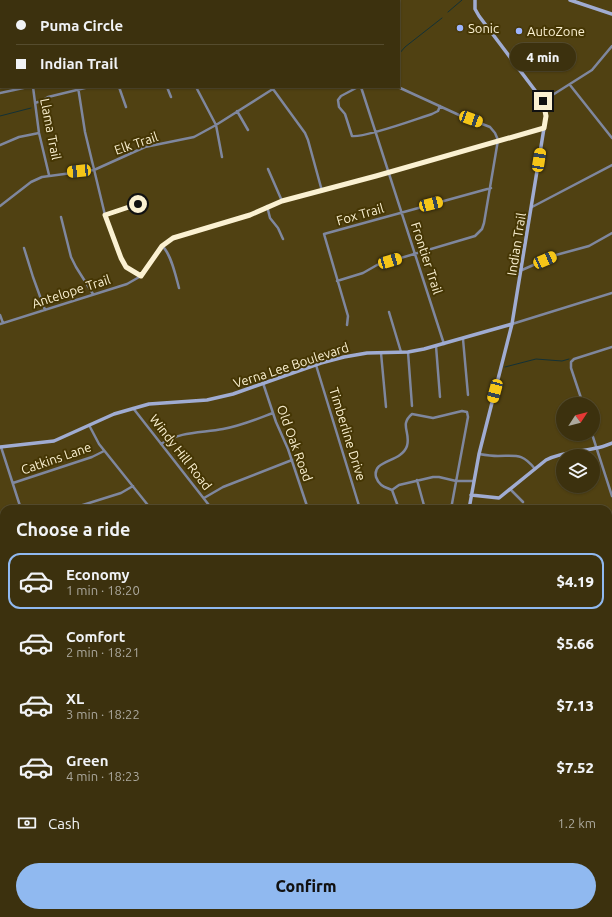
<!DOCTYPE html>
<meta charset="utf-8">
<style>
body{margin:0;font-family:Ubuntu,sans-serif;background:#473d1c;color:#f1f3f6;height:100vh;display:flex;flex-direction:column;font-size:15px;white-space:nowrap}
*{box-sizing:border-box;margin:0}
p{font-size:13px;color:#aca99e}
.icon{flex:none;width:22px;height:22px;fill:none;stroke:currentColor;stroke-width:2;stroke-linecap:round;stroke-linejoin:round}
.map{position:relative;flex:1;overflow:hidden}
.sheet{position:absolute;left:0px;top:505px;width:612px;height:412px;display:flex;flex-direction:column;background:#3c310e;border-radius:12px 12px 0 0;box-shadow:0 1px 3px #0004,0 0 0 1px #554c2e}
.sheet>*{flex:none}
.hud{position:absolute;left:0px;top:0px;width:400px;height:88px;box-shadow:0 1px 3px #0004,0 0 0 1px #554c2e;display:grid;align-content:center;height:88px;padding:0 16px;background:#3c310e}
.needle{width:26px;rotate:54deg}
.buttons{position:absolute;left:556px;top:397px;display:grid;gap:8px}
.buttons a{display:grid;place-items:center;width:44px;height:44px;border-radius:50%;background:#3c310e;box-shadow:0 1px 3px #0004,0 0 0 1px #554c2e;font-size:20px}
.end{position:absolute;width:18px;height:18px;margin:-9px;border:5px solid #fbf1d2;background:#111;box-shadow:0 0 0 2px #111}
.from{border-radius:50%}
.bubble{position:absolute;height:28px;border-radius:14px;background:#3c310e;box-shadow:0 1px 3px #0004,0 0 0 1px #554c2e;font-size:13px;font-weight:800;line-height:28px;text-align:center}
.car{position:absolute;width:12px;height:24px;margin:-12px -6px;border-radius:5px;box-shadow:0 0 3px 1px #0007;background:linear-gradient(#f5c518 24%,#345 0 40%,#f5c518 0 76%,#345 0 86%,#f5c518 0)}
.hud b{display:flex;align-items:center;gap:14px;height:38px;font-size:15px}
.hud b+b{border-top:1px solid #554c2e}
.hud i{width:10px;height:10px;background:#f1f3f6}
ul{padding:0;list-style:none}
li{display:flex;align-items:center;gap:12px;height:56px;margin:0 8px 6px;padding:0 8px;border:2px solid transparent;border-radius:12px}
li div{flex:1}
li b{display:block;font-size:15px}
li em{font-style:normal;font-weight:800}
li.active{border-color:#90b9f0}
li>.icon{width:36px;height:36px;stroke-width:1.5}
h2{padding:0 16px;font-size:18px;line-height:48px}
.pay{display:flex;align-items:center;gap:10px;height:44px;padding:0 16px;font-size:15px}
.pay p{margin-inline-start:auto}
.button{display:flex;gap:8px;margin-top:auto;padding:8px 16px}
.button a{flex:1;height:46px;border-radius:24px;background:#90b9f0;color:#111;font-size:16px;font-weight:800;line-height:46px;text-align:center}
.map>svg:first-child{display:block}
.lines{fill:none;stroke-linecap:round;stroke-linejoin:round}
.stream{stroke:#133136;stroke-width:1}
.street{stroke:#7f879e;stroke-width:2.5}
.secondary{stroke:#a0acd2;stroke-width:3.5}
.route{stroke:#fbf1d2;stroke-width:5}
.poi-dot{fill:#9db4fd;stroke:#453604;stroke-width:1.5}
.labels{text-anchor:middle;stroke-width:4;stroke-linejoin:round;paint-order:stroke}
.poi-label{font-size:13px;fill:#fbf1d2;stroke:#453604;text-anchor:start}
.street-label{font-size:13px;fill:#fbf1d2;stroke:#453604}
</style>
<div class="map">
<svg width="612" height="917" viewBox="0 0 612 917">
<rect width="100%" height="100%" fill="#504112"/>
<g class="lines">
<!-- stream -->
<path class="stream" d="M448 12 462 0
M399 54 405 47 442 18
M0 116 31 108
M505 367 536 359 562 361 569 359"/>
<!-- street -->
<path class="street" d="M13 0V1
M60 0V1
M153 0 154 1
M202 0V1
M333 0 334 1
M329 1 330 0
M570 85 612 138
M33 87 39 133 49 175
M78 87 85 132 105 215 121 258 126 267 141 276
M119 87 126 107
M167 87 171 97
M196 87 216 125 222 157
M358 87 341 96 338 100 339 107 345 114 352 136C365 138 416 119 432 114L438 111 440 106
M361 87 444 344
M273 89 305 133 308 140 322 191
M0 93 28 87
M543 101 592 70 612 46
M35 103 41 101 48 97 89 87
M237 111 248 130
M0 145 19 137 39 133
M268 169 282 201
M0 206 31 182 42 177 94 170 145 147 194 137 216 125 276 87
M267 206 270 218 278 228 283 239
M532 207 612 165
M105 215 138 204 144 198
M61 217 71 257 76 267 93 294
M162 246C171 253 176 277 179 288
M24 248 33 277 45 310
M522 270 556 255 589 246 612 233
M337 281 363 273 377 265 475 236 482 229 484 223 498 140 495 133 490 127 459 115 398 87
M389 312 401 352
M0 315 3 323
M0 324 127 284 141 276 162 246 173 238 250 215 282 201 389 172 544 128
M512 324 612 293
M347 325 348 316 324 234 491 188
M463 339 468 395
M436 346 440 397
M408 352 412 406
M381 353 386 407
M316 365 360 509
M263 383 276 422 288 449 308 509
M583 404 571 368V362L574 359 612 347
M133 408 212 509
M89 425 99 444 151 509
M592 434 612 496
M161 444C180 431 202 433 223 429 241 426 257 419 273 413
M1 447 21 509
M479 454C485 455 492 456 498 456 517 456 522 453 535 469
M417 480 425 509
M13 483 92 457 104 451
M392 490 399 485 433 477H439L456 481H474
M511 490 523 502
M204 498 223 487 292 460
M70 509 121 493 133 486
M399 509 392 490C385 487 379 486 376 477 372 459 401 463 407 446 411 432 399 425 412 414L433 418 462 411 467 412 468 417 451 509
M608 592 612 598
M0 605 4 618
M608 626 612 625
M608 706 612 719
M608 722H612
M0 746 4 744
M608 766H612
M0 798 4 796
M0 849 4 848
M608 852 612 851
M0 889 4 899
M44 913 46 917
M131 913 132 917
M184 913 185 917
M239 913 241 917
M304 913 306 917
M495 913 499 917
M592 913 593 917
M113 917 124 913
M284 917 289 913
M438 917 443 913"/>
<!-- secondary -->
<path class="secondary" d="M570 0 612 14
M0 447 54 441 114 414 149 404 207 400 233 394 321 363 344 357 367 353 408 352 424 349 512 324
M471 495 499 498 546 460C562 452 579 452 596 448 602 447 607 445 612 443
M469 509 479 454 512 324 546 116 543 101 479 16 475 9V0
M360 917 365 913"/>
</g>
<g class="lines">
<!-- route -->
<path class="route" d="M138 204 105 215 121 258 126 267 141 276 162 246 173 238 250 215 282 201 376 176 544 128 546 116 543 101"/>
</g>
<!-- markers -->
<g class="poi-dot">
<circle cx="460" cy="28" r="4"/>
<circle cx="519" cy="31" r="4"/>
</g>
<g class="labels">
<!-- poi labels -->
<g class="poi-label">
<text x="468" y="33">Sonic</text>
<text x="527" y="36">AutoZone</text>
</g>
<!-- street labels -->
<g class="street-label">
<text transform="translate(51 129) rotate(79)" y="5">Llama Trail</text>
<text transform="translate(136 143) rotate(-19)" y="5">Elk Trail</text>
<text transform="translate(360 214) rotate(-16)" y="5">Fox Trail</text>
<text transform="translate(516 244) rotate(-81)" y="5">Indian Trail</text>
<text transform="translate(427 258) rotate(72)" y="5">Frontier Trail</text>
<text transform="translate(71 291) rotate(-18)" y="5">Antelope Trail</text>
<text transform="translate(291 365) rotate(-18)" y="5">Verna Lee Boulevard</text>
<text transform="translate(348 434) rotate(73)" y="5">Timberline Drive</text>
<text transform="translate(295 443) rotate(70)" y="5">Old Oak Road</text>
<text transform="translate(181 452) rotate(52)" y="5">Windy Hill Road</text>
<text transform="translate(56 458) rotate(-19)" y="5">Catkins Lane</text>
</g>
</g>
</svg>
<div class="buttons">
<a><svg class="needle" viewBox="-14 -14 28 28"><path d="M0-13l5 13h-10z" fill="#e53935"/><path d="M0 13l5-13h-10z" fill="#aca99e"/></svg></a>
<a><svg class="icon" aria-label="layers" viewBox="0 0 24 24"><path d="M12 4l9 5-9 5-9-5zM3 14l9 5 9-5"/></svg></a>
</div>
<i class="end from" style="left:138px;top:204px"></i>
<i class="end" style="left:543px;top:101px"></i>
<div class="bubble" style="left:510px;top:43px;width:66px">4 min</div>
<i class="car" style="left:471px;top:119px;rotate:110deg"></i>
<i class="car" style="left:539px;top:160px;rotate:9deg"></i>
<i class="car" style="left:79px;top:171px;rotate:264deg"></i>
<i class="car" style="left:431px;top:204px;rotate:75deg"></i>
<i class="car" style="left:545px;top:260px;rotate:66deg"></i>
<i class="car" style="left:390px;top:261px;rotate:74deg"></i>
<i class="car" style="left:495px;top:391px;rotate:195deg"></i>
<div class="hud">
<b><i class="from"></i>Puma Circle</b>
<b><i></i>Indian Trail</b>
</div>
<section class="sheet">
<h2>Choose a ride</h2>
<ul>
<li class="active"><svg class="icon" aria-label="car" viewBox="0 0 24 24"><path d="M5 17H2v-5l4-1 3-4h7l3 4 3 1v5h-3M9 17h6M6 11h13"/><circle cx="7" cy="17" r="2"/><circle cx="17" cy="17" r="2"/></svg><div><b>Economy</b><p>1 min · 18:20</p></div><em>$4.19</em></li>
<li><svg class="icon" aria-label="car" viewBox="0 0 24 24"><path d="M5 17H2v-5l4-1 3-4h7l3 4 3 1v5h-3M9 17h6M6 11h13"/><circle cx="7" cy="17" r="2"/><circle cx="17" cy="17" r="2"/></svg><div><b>Comfort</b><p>2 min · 18:21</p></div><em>$5.66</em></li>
<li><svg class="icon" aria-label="car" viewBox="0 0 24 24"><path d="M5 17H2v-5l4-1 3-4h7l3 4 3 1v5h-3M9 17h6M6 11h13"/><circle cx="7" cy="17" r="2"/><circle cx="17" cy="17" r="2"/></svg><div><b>XL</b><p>3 min · 18:22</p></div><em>$7.13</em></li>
<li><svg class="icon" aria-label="car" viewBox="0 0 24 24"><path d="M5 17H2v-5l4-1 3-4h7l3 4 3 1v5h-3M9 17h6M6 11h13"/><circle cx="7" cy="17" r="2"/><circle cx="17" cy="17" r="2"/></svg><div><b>Green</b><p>4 min · 18:23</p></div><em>$7.52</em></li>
</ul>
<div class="pay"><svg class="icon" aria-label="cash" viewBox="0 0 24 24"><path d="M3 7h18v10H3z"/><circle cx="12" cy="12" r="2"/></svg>Cash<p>1.2 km</p></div>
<div class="button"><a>Confirm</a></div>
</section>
</div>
